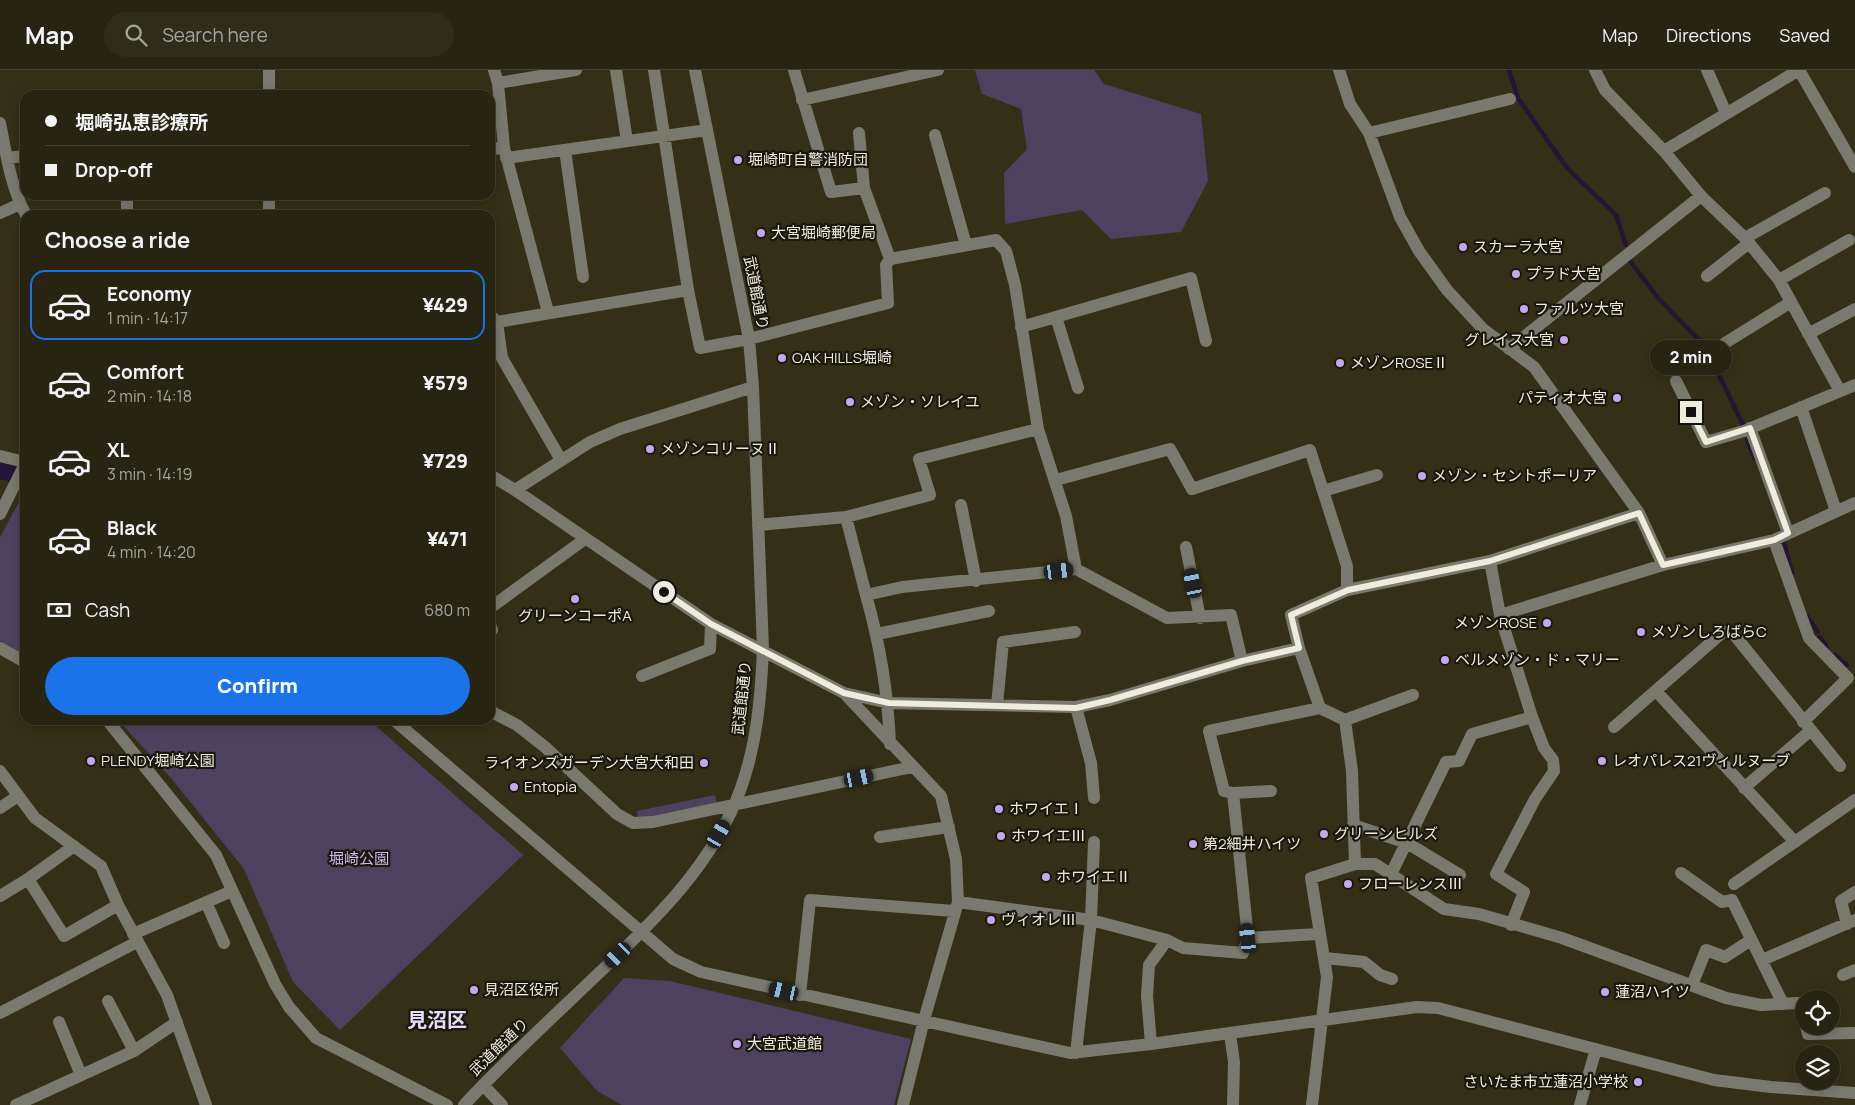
<!DOCTYPE html>
<meta charset="utf-8">
<style>
body{margin:0;font-family:Manrope,"Noto Sans JP",sans-serif;background:#2f2c1a;color:#f1f3f6;height:100vh;display:flex;flex-direction:column;font-size:19px;white-space:nowrap}
*{box-sizing:border-box;margin:0}
p{font-size:16px;color:#a4a49f}
.icon{flex:none;width:28px;height:28px;fill:none;stroke:currentColor;stroke-width:2;stroke-linecap:round;stroke-linejoin:round}
.map{position:relative;flex:1;overflow:hidden}
.side{position:absolute;left:20px;top:140px;width:475px;height:515px;display:flex;flex-direction:column;background:#272411;border-radius:15px;box-shadow:0 2px 12px #0003,0 0 0 1px #434131}
.side>*{flex:none}
.guide{position:absolute;left:20px;top:20px;width:475px;height:110px;border-radius:15px;box-shadow:0 2px 12px #0003,0 0 0 1px #434131;display:grid;align-content:center;height:110px;padding:0 25px;background:#272411}
.controls{position:absolute;left:1795px;top:920px;display:grid;gap:10px}
.controls a{display:grid;place-items:center;width:45px;height:45px;border-radius:50%;background:#272411;box-shadow:0 2px 12px #0003,0 0 0 1px #434131;font-size:25px}
.end{position:absolute;width:22px;height:22px;margin:-11px;border:6px solid #eeecdc;background:#111;box-shadow:0 0 0 2px #111}
.from{border-radius:50%}
.bubble{position:absolute;height:35px;border-radius:18px;background:#272411;box-shadow:0 2px 12px #0003,0 0 0 1px #434131;font-size:16px;font-weight:800;line-height:35px;text-align:center}
.car{position:absolute;width:15px;height:30px;margin:-15px -8px;border-radius:6px;box-shadow:0 0 4px 1px #0007;background:linear-gradient(#222 24%,#8ab4d8 0 40%,#222 0 76%,#8ab4d8 0 86%,#222 0)}
.guide b{display:flex;align-items:center;gap:18px;height:48px;font-size:19px}
.guide b+b{border-top:1px solid #434131}
.guide i{width:12px;height:12px;background:#f1f3f6}
ul{padding:0;list-style:none}
li{display:flex;align-items:center;gap:15px;height:70px;margin:0 10px 8px;padding:0 15px;border:2px solid transparent;border-radius:15px}
li div{flex:1}
li b{display:block;font-size:19px}
li em{font-style:normal;font-weight:800}
li.current{border-color:#1a73e8}
li>.icon{width:45px;height:45px;stroke-width:1.5}
h2{padding:0 25px;font-size:22px;line-height:60px}
.pay{display:flex;align-items:center;gap:12px;height:55px;padding:0 25px;font-size:19px}
.pay p{margin-inline-start:auto}
.primary-button{display:flex;gap:10px;margin-top:auto;padding:10px 25px}
.primary-button a{flex:1;height:58px;border-radius:30px;background:#1a73e8;color:#fff;font-size:20px;font-weight:800;line-height:58px;text-align:center}
header{display:flex;align-items:center;gap:30px;box-sizing:border-box;height:70px;padding:0 25px;background:#272411;border-bottom:1px solid #434131}
header strong{font-size:24px}
nav{display:flex;gap:28px;margin-inline-start:auto;font-size:18px}
.search{width:350px;height:45px;background:#2f2c1a;display:flex;align-items:center;gap:12px;box-sizing:border-box;padding:0 18px;border-radius:28px;color:#a4a49f;font-size:19px}
.map>svg:first-child{display:block}
.green{fill:#4d4160}
.lines{fill:none;stroke-linecap:round;stroke-linejoin:round}
.stream{stroke:#231533;stroke-width:4.5}
.river{stroke:#231533;stroke-width:26}
.minor{stroke:#7a796d;stroke-width:12}
.route{stroke:#eeecdc;stroke-width:6}
.poi-dot{fill:#c5a7f1;stroke:#1a180d;stroke-width:2}
.labels{text-anchor:middle;stroke-width:4.5;stroke-linejoin:round;paint-order:stroke}
.poi-label{font-size:15px;fill:#eeecdc;stroke:#1a180d;text-anchor:start}
.street-label{font-size:15px;fill:#eeecdc;stroke:#1a180d}
.park-label{font-size:15px;fill:#cfb7f4;stroke:#1a180d}
.district-label{font-size:20px;font-weight:bold;fill:#e7ddf9;stroke:#1a180d}
</style>
<header>
<strong>Map</strong>
<div class="search"><svg class="icon" aria-label="search" viewBox="0 0 24 24"><circle cx="10" cy="10" r="6"/><path d="M15 15l6 6"/></svg>Search here</div>
<nav><a>Map</a><a>Directions</a><a>Saved</a></nav>
</header>
<div class="map">
<svg width="1855" height="1035" viewBox="0 0 1855 1035">
<rect width="100%" height="100%" fill="#343017"/>
<!-- green -->
<path class="green" d="M975 0H1094L1104 14 1201 44 1208 111 1181 162 1111 169 1082 140 1005 154 1004 103 1027 79 1021 39 982 24Z
M25 421V586L0 571V467Z
M118 650H369L523 785 340 960 293 912 244 799 171 708Z
M715 725 717 734 638 750 637 741Z
M624 908 670 911 911 969 894 1035H622L597 1021 560 978Z"/>
<g class="lines">
<!-- stream -->
<path class="stream" d="M1509 0 1518 28 1567 98 1616 145 1626 175
M1630 191 1659 229 1705 276 1743 355
M1747 370 1755 389
M1784 472 1792 503
M1807 546 1818 562
M1820 567 1827 577
M1835 585 1847 595"/>
<!-- river -->
<path class="river" d="M0 396 13 399"/>
<!-- minor -->
<path class="minor" d="M269 0V25
M494 0 498 13 504 78
M616 0 627 71
M654 0 688 220 700 278 749 269 888 233 886 195 890 189 996 170 1006 181 1015 215 1038 359 1066 446 1076 499 1167 548 1231 545 1242 591
M794 0 831 122 864 118 890 189
M1339 0 1350 34 1369 63 1400 147 1419 181 1447 220 1483 259 1534 297 1639 443 1663 495
M1595 0 1605 20 1664 81 1701 126 1745 168 1779 210 1840 321
M1707 0 1726 43
M1799 0 1855 97
M498 13 576 0
M802 30 938 0
M0 53C6 83 11 118 26 145
M859 63 864 118
M1369 63 1510 29
M935 65 966 175
M490 79 504 78 548 242
M565 80 583 207
M1664 81 1799 0
M7 88 25 86
M506 88 707 60
M0 143 20 134
M127 145V125
M269 145V125
M1745 168 1825 123
M1707 206 1749 173
M1779 210 1849 170
M492 247 497 252 502 288 561 390
M1056 247 1078 318
M497 252 688 220
M1021 257 1191 208 1206 271
M1808 264 1855 239
M1725 273 1791 232
M1509 279 1701 126
M1676 311 1706 372 1744 361 1855 315
M1801 337 1836 441
M1750 358 1788 463
M0 386 25 392
M490 405 515 420 711 554 844 623 889 633 1076 637 1110 630 1242 591 1299 578 1291 545 1347 520V496L1310 380 1192 419 1170 379 1056 410
M515 420 590 372 620 359 753 317
M1323 421 1377 405
M961 435 976 511
M0 444 25 394
M846 447 866 525
M758 455 846 447 930 425 919 389 1038 359
M1774 470 1809 568 1848 608 1803 652
M1186 477 1200 548
M1490 491 1500 545 1532 647 1544 678 1553 690 1554 701 1535 729 1496 804 1524 822 1511 855
M1347 520 1490 491 1639 443
M490 538 585 469
M1500 545 1663 495 1774 470 1855 433
M490 555 492 560 490 562
M877 564 989 541
M0 578 25 592
M1299 578 1320 638 1345 650 1352 701 1355 794
M642 606 710 579 711 554
M1656 621 1795 772
M844 623 941 726 956 789 958 832 924 950 903 1035
M997 635 1003 572 1075 562
M1076 637 1091 693 1094 728
M490 641 517 655 545 677 617 744 633 753 653 752 912 697
M107 650 216 785 275 914 289 937 316 968 447 1035
M394 650 673 889 701 902 1070 983 1151 974 1417 937 1438 938 1714 1010 1771 1017 1855 1023
M1345 650 1413 625
M1614 657 1723 562H1732L1811 660 1744 718
M1811 660 1840 696
M890 674C888 623 880 574 866 525L902 517 1076 499
M0 701 35 748 101 796 118 835 167 925 206 1035
M1233 723 1271 721
M0 738 18 726
M1353 755 1407 773 1460 805
M880 767 949 757
M1681 803 1722 832 1732 830 1783 934
M1391 804 1446 692 1459 691 1472 664 1532 647
M28 809 64 866 118 835
M1734 814 1855 730
M0 826 28 809 74 776
M206 832 224 873
M958 832 1091 850 1167 870 1183 878 1243 883 1248 868 1318 864
M1847 854 1841 831 1855 822
M133 864 232 821
M1248 868 1233 723 1224 721 1209 661 1320 638
M1325 888 1364 892 1380 905 1392 909
M1762 890 1855 850
M1843 905 1855 900
M1692 915 1706 880 1725 887 1751 870
M800 925 810 830 954 841
M108 931 134 981
M0 943 137 872
M59 952 81 1005
M1806 956 1808 964 1855 963
M1230 964 1234 992 1233 1035
M1151 974 1147 926 1149 895 1167 870
M1076 983 1091 850 1094 772
M483 1015 502 1035
M16 1035 134 981 177 952
M464 1035C507 989 554 946 600 902 656 849 714 793 741 718 757 673 761 626 763 579L753 317 749 269 695 0
M1312 1035 1327 907 1311 808 1355 794H1375L1444 839 1479 844 1562 868 1726 928 1761 935 1797 933 1804 940
M1580 1035 1596 979"/>
</g>
<g class="lines">
<!-- route -->
<path class="route" d="M664 522 711 554 844 623 889 633 1076 638 1110 630 1242 591 1299 578 1291 545 1348 520 1490 491 1639 443 1663 495 1774 470 1788 463 1750 358 1706 372 1691 342"/>
</g>
<!-- markers -->
<g class="poi-dot">
<circle cx="738" cy="90" r="5"/>
<circle cx="761" cy="163" r="5"/>
<circle cx="1463" cy="177" r="5"/>
<circle cx="1516" cy="204" r="5"/>
<circle cx="1524" cy="239" r="5"/>
<circle cx="1564" cy="270" r="5"/>
<circle cx="782" cy="288" r="5"/>
<circle cx="1340" cy="293" r="5"/>
<circle cx="1617" cy="328" r="5"/>
<circle cx="850" cy="332" r="5"/>
<circle cx="650" cy="379" r="5"/>
<circle cx="1422" cy="406" r="5"/>
<circle cx="575" cy="529" r="5"/>
<circle cx="1547" cy="553" r="5"/>
<circle cx="1641" cy="562" r="5"/>
<circle cx="1445" cy="590" r="5"/>
<circle cx="91" cy="691" r="5"/>
<circle cx="1602" cy="691" r="5"/>
<circle cx="704" cy="693" r="5"/>
<circle cx="514" cy="717" r="5"/>
<circle cx="999" cy="739" r="5"/>
<circle cx="1324" cy="764" r="5"/>
<circle cx="1001" cy="766" r="5"/>
<circle cx="1193" cy="774" r="5"/>
<circle cx="1046" cy="807" r="5"/>
<circle cx="1348" cy="814" r="5"/>
<circle cx="991" cy="850" r="5"/>
<circle cx="474" cy="920" r="5"/>
<circle cx="1605" cy="922" r="5"/>
<circle cx="737" cy="974" r="5"/>
<circle cx="1638" cy="1012" r="5"/>
</g>
<g class="labels">
<!-- poi labels -->
<g class="poi-label">
<text x="748" y="95">堀崎町自警消防団</text>
<text x="771" y="168">大宮堀崎郵便局</text>
<text x="1473" y="182">スカーラ大宮</text>
<text x="1526" y="209">プラド大宮</text>
<text x="1534" y="244">ファルツ大宮</text>
<text x="1554" y="275" text-anchor="end">グレイス大宮</text>
<text x="792" y="293">OAK HILLS堀崎</text>
<text x="1350" y="298">メゾンROSEⅡ</text>
<text x="1607" y="333" text-anchor="end">パティオ大宮</text>
<text x="860" y="337">メゾン・ソレイユ</text>
<text x="660" y="384">メゾンコリーヌⅡ</text>
<text x="1432" y="411">メゾン・セントポーリア</text>
<text x="575" y="551" text-anchor="middle">グリーンコーポA</text>
<text x="1537" y="558" text-anchor="end">メゾンROSE</text>
<text x="1651" y="567">メゾンしろばらC</text>
<text x="1455" y="595">ベルメゾン・ド・マリー</text>
<text x="101" y="696">PLENDY堀崎公園</text>
<text x="1612" y="696">レオパレス21ヴィルヌーブ</text>
<text x="694" y="698" text-anchor="end">ライオンズガーデン大宮大和田</text>
<text x="524" y="722">Entopia</text>
<text x="1009" y="744">ホワイエⅠ</text>
<text x="1334" y="769">グリーンヒルズ</text>
<text x="1011" y="771">ホワイエⅢ</text>
<text x="1203" y="779">第2細井ハイツ</text>
<text x="1056" y="812">ホワイエⅡ</text>
<text x="1358" y="819">フローレンスⅢ</text>
<text x="1001" y="855">ヴィオレⅢ</text>
<text x="484" y="925">見沼区役所</text>
<text x="1615" y="927">蓮沼ハイツ</text>
<text x="747" y="979">大宮武道館</text>
<text x="1628" y="1017" text-anchor="end">さいたま市立蓮沼小学校</text>
</g>
<!-- street labels -->
<g class="street-label">
<text transform="translate(756 223) rotate(79)" y="5">武道館通り</text>
<text transform="translate(742 628) rotate(-84)" y="5">武道館通り</text>
<text transform="translate(499 977) rotate(-44)" y="5">武道館通り</text>
</g>
<!-- park labels -->
<g class="park-label">
<text x="359" y="794">堀崎公園</text>
</g>
<!-- district labels -->
<g class="district-label">
<text x="437" y="957">見沼区</text>
</g>
</g>
</svg>
<div class="controls">
<a><svg class="icon" aria-label="locate" viewBox="0 0 24 24"><circle cx="12" cy="12" r="6"/><path d="M12 2v4M12 18v4M2 12h4M18 12h4"/></svg></a>
<a><svg class="icon" aria-label="layers" viewBox="0 0 24 24"><path d="M12 4l9 5-9 5-9-5zM3 14l9 5 9-5"/></svg></a>
</div>
<i class="end from" style="left:664px;top:522px"></i>
<i class="end" style="left:1691px;top:342px"></i>
<div class="bubble" style="left:1650px;top:270px;width:82px">2 min</div>
<i class="car" style="left:1059px;top:501px;rotate:83deg"></i>
<i class="car" style="left:1193px;top:513px;rotate:349deg"></i>
<i class="car" style="left:859px;top:708px;rotate:78deg"></i>
<i class="car" style="left:719px;top:764px;rotate:30deg"></i>
<i class="car" style="left:1248px;top:868px;rotate:354deg"></i>
<i class="car" style="left:618px;top:885px;rotate:226deg"></i>
<i class="car" style="left:784px;top:921px;rotate:283deg"></i>
<div class="guide">
<b><i class="from"></i>堀崎弘恵診療所</b>
<b><i></i>Drop-off</b>
</div>
<section class="side">
<h2>Choose a ride</h2>
<ul>
<li class="current"><svg class="icon" aria-label="car" viewBox="0 0 24 24"><path d="M5 17H2v-5l4-1 3-4h7l3 4 3 1v5h-3M9 17h6M6 11h13"/><circle cx="7" cy="17" r="2"/><circle cx="17" cy="17" r="2"/></svg><div><b>Economy</b><p>1 min · 14:17</p></div><em>¥429</em></li>
<li><svg class="icon" aria-label="car" viewBox="0 0 24 24"><path d="M5 17H2v-5l4-1 3-4h7l3 4 3 1v5h-3M9 17h6M6 11h13"/><circle cx="7" cy="17" r="2"/><circle cx="17" cy="17" r="2"/></svg><div><b>Comfort</b><p>2 min · 14:18</p></div><em>¥579</em></li>
<li><svg class="icon" aria-label="car" viewBox="0 0 24 24"><path d="M5 17H2v-5l4-1 3-4h7l3 4 3 1v5h-3M9 17h6M6 11h13"/><circle cx="7" cy="17" r="2"/><circle cx="17" cy="17" r="2"/></svg><div><b>XL</b><p>3 min · 14:19</p></div><em>¥729</em></li>
<li><svg class="icon" aria-label="car" viewBox="0 0 24 24"><path d="M5 17H2v-5l4-1 3-4h7l3 4 3 1v5h-3M9 17h6M6 11h13"/><circle cx="7" cy="17" r="2"/><circle cx="17" cy="17" r="2"/></svg><div><b>Black</b><p>4 min · 14:20</p></div><em>¥471</em></li>
</ul>
<div class="pay"><svg class="icon" aria-label="cash" viewBox="0 0 24 24"><path d="M3 7h18v10H3z"/><circle cx="12" cy="12" r="2"/></svg>Cash<p>680 m</p></div>
<div class="primary-button"><a>Confirm</a></div>
</section>
</div>
